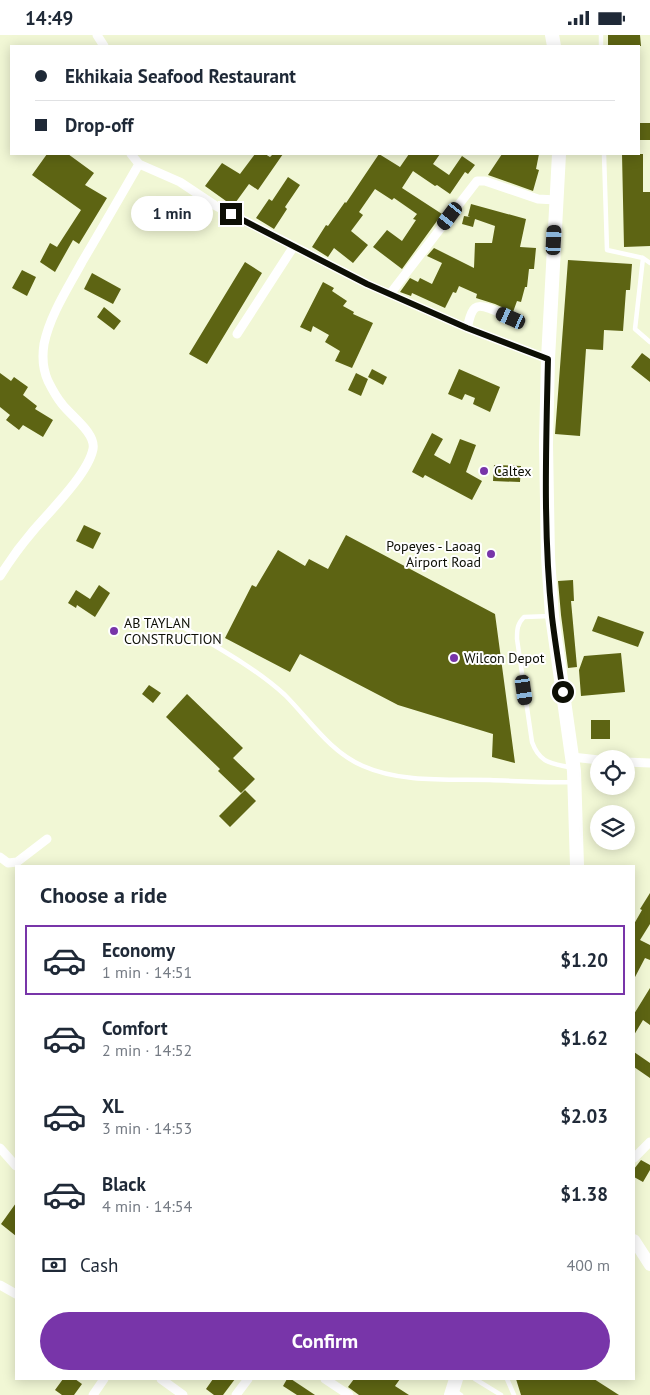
<!DOCTYPE html>
<meta charset="utf-8">
<style>
body{margin:0;font-family:"PT Sans",sans-serif;background:#f2f2f3;color:#1f2937;height:100vh;display:flex;flex-direction:column;font-size:19px;white-space:nowrap}
*{box-sizing:border-box;margin:0}
p{font-size:16px;color:#747a83}
.icon{flex:none;width:28px;height:28px;fill:none;stroke:currentColor;stroke-width:2;stroke-linecap:round;stroke-linejoin:round}
.map{position:relative;flex:1;overflow:hidden}
.details{position:absolute;left:15px;top:830px;width:620px;height:515px;display:flex;flex-direction:column;background:#fff;border-radius:0px;box-shadow:0 2px 12px #0003}
.details>*{flex:none}
.hud{position:absolute;left:10px;top:10px;width:630px;height:110px;border-radius:0px;box-shadow:0 2px 12px #0003;display:grid;align-content:center;height:110px;padding:0 25px;background:#fff}
.buttons{position:absolute;left:590px;top:715px;display:grid;gap:10px}
.buttons a{display:grid;place-items:center;width:45px;height:45px;border-radius:50%;background:#fff;box-shadow:0 2px 12px #0003;font-size:25px}
.end{position:absolute;width:22px;height:22px;margin:-11px;border:6px solid #0d0f05;background:#fff;box-shadow:0 0 0 2px #fff}
.from{border-radius:50%}
.bubble{position:absolute;height:35px;border-radius:18px;background:#fff;box-shadow:0 2px 12px #0003;font-size:16px;font-weight:800;line-height:35px;text-align:center}
.car{position:absolute;width:15px;height:30px;margin:-15px -8px;border-radius:6px;box-shadow:0 0 4px 1px #0007;background:linear-gradient(#222 24%,#8ab4d8 0 40%,#222 0 76%,#8ab4d8 0 86%,#222 0)}
.hud b{display:flex;align-items:center;gap:18px;height:48px;font-size:19px}
.hud b+b{border-top:1px solid #e0e1e3}
.hud i{width:12px;height:12px;background:#1f2937}
ul{padding:0;list-style:none}
li{display:flex;align-items:center;gap:15px;height:70px;margin:0 10px 8px;padding:0 15px;border:2px solid transparent;border-radius:0px}
li div{flex:1}
li b{display:block;font-size:19px}
li em{font-style:normal;font-weight:800}
li.current{border-color:#7835a9}
li>.icon{width:45px;height:45px;stroke-width:1.5}
h2{padding:0 25px;font-size:22px;line-height:60px}
.pay{display:flex;align-items:center;gap:12px;height:55px;padding:0 25px;font-size:19px}
.pay p{margin-inline-start:auto}
.button{display:flex;gap:10px;margin-top:auto;padding:10px 25px}
.button a{flex:1;height:58px;border-radius:30px;background:#7835a9;color:#fff;font-size:20px;font-weight:800;line-height:58px;text-align:center}
.status{display:flex;justify-content:space-between;align-items:center;height:35px;padding:0 25px;background:#fff;direction:ltr}
.status svg{height:14px;fill:currentColor}
.map>svg:first-child{display:block}
.building{fill:#5d6413}
.lines{fill:none;stroke-linecap:round;stroke-linejoin:round}
.lane{stroke:#fff;stroke-width:4.5}
.street{stroke:#fff;stroke-width:9}
.secondary{stroke:#fff;stroke-width:12}
.primary{stroke:#fff;stroke-width:14}
.route{stroke:#0d0f05;stroke-width:6}
.poi-dot{fill:#7835a9;stroke:#fff;stroke-width:2}
.labels{text-anchor:middle;stroke-width:4;stroke-linejoin:round;paint-order:stroke}
.poi-label{font-size:14px;fill:#0d0f05;stroke:#fff;text-anchor:start}
</style>
<div class="status"><b>14:49</b><svg viewBox="0 0 49 12"><path d="M0 12V9h3v3zM5 12V6h3v6zM10 12V3h3v9zM15 12V0h3v12zM26 1h20v11H26zM47 4h2v5h-2z"/></svg></div>
<div class="map">
<svg width="650" height="1360" viewBox="0 0 650 1360">
<rect width="100%" height="100%" fill="#f1f7d5"/>
<!-- building -->
<path class="building" d="M608 0H640L641 11H608Z
M639 88H650V105H639Z
M47 119H68L94 138 85 150 107 163 79 209 73 205 55 237 40 227 50 208 57 212 81 175 32 140Z
M255 119H265L270 122 273 119H283L258 155 249 149 233 171 205 151 222 128 240 139Z
M379 119 400 132 409 119H440L433 129 449 140 462 121 475 130 468 139 465 137 450 159 437 150 435 151 413 136 402 153 442 179 402 234 373 212 387 195 402 206 416 185 413 184 417 179 394 163 392 165 375 154 359 177 363 180 351 196 368 210 353 228 334 213 328 222 312 212 326 190 328 191 345 167 346 168Z
M502 119H539L536 134 539 135 533 156 488 140Z
M622 119H643V157H650V211L624 212Z
M288 142 300 150 285 172 287 174 274 194 256 183 269 164 272 166Z
M471 169 526 184 520 212 536 213 534 234H529L527 252H525L521 267 517 266 513 277 495 269 476 263 477 259 459 251 456 258 453 257 445 273 412 258 411 261 400 257 410 243 418 247 420 243 432 249 442 228 427 221 434 213 474 233 475 208H492L495 191 475 184 473 192 462 189 464 181 470 182 468 181Z
M568 225 632 229 630 255H626L623 296 604 295 603 315 586 314 580 401 555 399Z
M245 227 262 238 207 329 189 319Z
M22 235 36 242 27 261 12 253Z
M92 238 121 254 113 269 84 254Z
M323 247 334 253 332 256 347 266 343 271 354 277 353 279 373 288 352 333 335 326 340 316 325 307 329 300 313 291 311 297 300 292Z
M104 272 121 286 114 295 97 282Z
M642 318 650 324V347L631 332Z
M372 334 387 342 383 350 368 342Z
M459 334 500 352 490 377 473 369 475 363 465 359 462 365 448 359Z
M0 338 11 346 14 342 28 352 23 360 37 371 35 374 53 385 43 402 23 390 19 395 6 385 10 380 0 372Z
M356 338 368 344 361 361 348 355Z
M432 398 443 404 434 420 450 429 460 404 476 410 466 437 482 446 472 465 425 440 423 443 412 437Z
M494 430 521 431 520 447 493 446Z
M84 490 101 498 93 514 76 506Z
M346 500 495 579 515 728 492 722 493 699 398 670 300 619 290 637 225 603 252 550 256 552 278 515 305 531 309 524 328 534Z
M573 545 574 566H571L577 632 568 633 561 580 558 546Z
M99 550 110 558 95 582 77 570 76 573 68 568 76 555 90 564Z
M598 581 644 597 638 612 592 596Z
M621 618 625 657 581 661 579 635 584 621Z
M149 650 161 658 153 668 142 659Z
M187 659 243 713 233 723 255 744 241 758 218 736 220 734 166 682Z
M591 685H610V704H591Z
M245 755 256 766 230 792 219 781Z
M650 858V889L640 905 650 910V925L645 923 634 944V889L642 875 640 874Z
M650 953V990L643 985 634 1000V979Z
M634 1017 650 1028V1043L634 1032Z
M641 1125 650 1130V1135L643 1147 634 1142V1134Z
M16 1168V1201L1 1189Z
M63 1344H75L82 1349 74 1360H62L55 1355Z
M213 1344H235L223 1360H214L206 1354Z
M287 1344H291L315 1360H297L283 1351Z
M354 1344H400L395 1351 409 1360H359L348 1352Z
M516 1344H594L619 1360H521Z"/>
<g class="lines">
<!-- lane -->
<path class="lane" d="M601 11V0
M604 119 607 215 643 223 635 294 650 307
M643 223 650 228
M551 581 524 582C517 589 517 595 517 604L532 707C540 729 552 728 572 733
M168 583C207 607 251 629 285 660 309 684 330 717 363 731 401 748 449 744 490 745 518 746 546 748 573 747
M475 1344 501 1360
M507 1344 514 1360
M454 1355 461 1360"/>
<!-- street -->
<path class="street" d="M97 0 104 11
M139 129 180 147 216 171 367 249 467 293 548 324
M390 259 477 146H485L538 164 556 165
M467 293C469 287 470 277 475 273 482 267 503 280 511 283
M237 299 294 211
M0 541C10 525 21 510 33 496 50 476 88 439 93 414 96 398 71 381 62 369 57 363 52 354 48 346 43 335 42 322 44 309 50 280 68 253 82 227 101 195 120 162 139 129L131 119
M572 722 599 725
M626 727 650 728
M0 822 8 828 17 827 47 804
M0 1113 16 1131
M634 1123 650 1107
M0 1250 16 1259
M161 1344 183 1360
M325 1344 349 1360
M93 1360 104 1344
M236 1360 248 1344"/>
<!-- secondary -->
<path class="secondary" d="M634 1205 650 1230"/>
<!-- primary -->
<path class="primary" d="M552 0 554 11
M559 119 548 324 546 409 548 522 552 581 574 736 577 831
M451 1360 456 1344"/>
</g>
<g class="lines">
<!-- route -->
<path class="route" d="M231 179 367 249 467 293 548 324C546 410 543 497 552 582 555 607 559 632 563 657"/>
</g>
<!-- markers -->
<g class="poi-dot">
<circle cx="484" cy="436" r="5"/>
<circle cx="491" cy="519" r="5"/>
<circle cx="114" cy="596" r="5"/>
<circle cx="454" cy="623" r="5"/>
</g>
<g class="labels">
<!-- poi labels -->
<g class="poi-label">
<text x="494" y="441">Caltex</text>
<text x="481" y="516" text-anchor="end">Popeyes - Laoag<tspan x="481" dy="16">Airport Road</tspan></text>
<text x="124" y="593">AB TAYLAN<tspan x="124" dy="16">CONSTRUCTION</tspan></text>
<text x="464" y="628">Wilcon Depot</text>
</g>
</g>
</svg>
<div class="buttons">
<a><svg class="icon" aria-label="locate" viewBox="0 0 24 24"><circle cx="12" cy="12" r="6"/><path d="M12 2v4M12 18v4M2 12h4M18 12h4"/></svg></a>
<a><svg class="icon" aria-label="layers" viewBox="0 0 24 24"><path d="M12 4l9 5-9 5-9-5zM3 14l9 5 9-5"/></svg></a>
</div>
<i class="end from" style="left:563px;top:657px"></i>
<i class="end" style="left:231px;top:179px"></i>
<div class="bubble" style="left:131px;top:161px;width:82px">1 min</div>
<i class="car" style="left:450px;top:181px;rotate:217deg"></i>
<i class="car" style="left:554px;top:205px;rotate:3deg"></i>
<i class="car" style="left:511px;top:283px;rotate:294deg"></i>
<i class="car" style="left:524px;top:655px;rotate:172deg"></i>
<div class="hud">
<b><i class="from"></i>Ekhikaia Seafood Restaurant</b>
<b><i></i>Drop-off</b>
</div>
<section class="details">
<h2>Choose a ride</h2>
<ul>
<li class="current"><svg class="icon" aria-label="car" viewBox="0 0 24 24"><path d="M5 17H2v-5l4-1 3-4h7l3 4 3 1v5h-3M9 17h6M6 11h13"/><circle cx="7" cy="17" r="2"/><circle cx="17" cy="17" r="2"/></svg><div><b>Economy</b><p>1 min · 14:51</p></div><em>$1.20</em></li>
<li><svg class="icon" aria-label="car" viewBox="0 0 24 24"><path d="M5 17H2v-5l4-1 3-4h7l3 4 3 1v5h-3M9 17h6M6 11h13"/><circle cx="7" cy="17" r="2"/><circle cx="17" cy="17" r="2"/></svg><div><b>Comfort</b><p>2 min · 14:52</p></div><em>$1.62</em></li>
<li><svg class="icon" aria-label="car" viewBox="0 0 24 24"><path d="M5 17H2v-5l4-1 3-4h7l3 4 3 1v5h-3M9 17h6M6 11h13"/><circle cx="7" cy="17" r="2"/><circle cx="17" cy="17" r="2"/></svg><div><b>XL</b><p>3 min · 14:53</p></div><em>$2.03</em></li>
<li><svg class="icon" aria-label="car" viewBox="0 0 24 24"><path d="M5 17H2v-5l4-1 3-4h7l3 4 3 1v5h-3M9 17h6M6 11h13"/><circle cx="7" cy="17" r="2"/><circle cx="17" cy="17" r="2"/></svg><div><b>Black</b><p>4 min · 14:54</p></div><em>$1.38</em></li>
</ul>
<div class="pay"><svg class="icon" aria-label="cash" viewBox="0 0 24 24"><path d="M3 7h18v10H3z"/><circle cx="12" cy="12" r="2"/></svg>Cash<p>400 m</p></div>
<div class="button"><a>Confirm</a></div>
</section>
</div>
